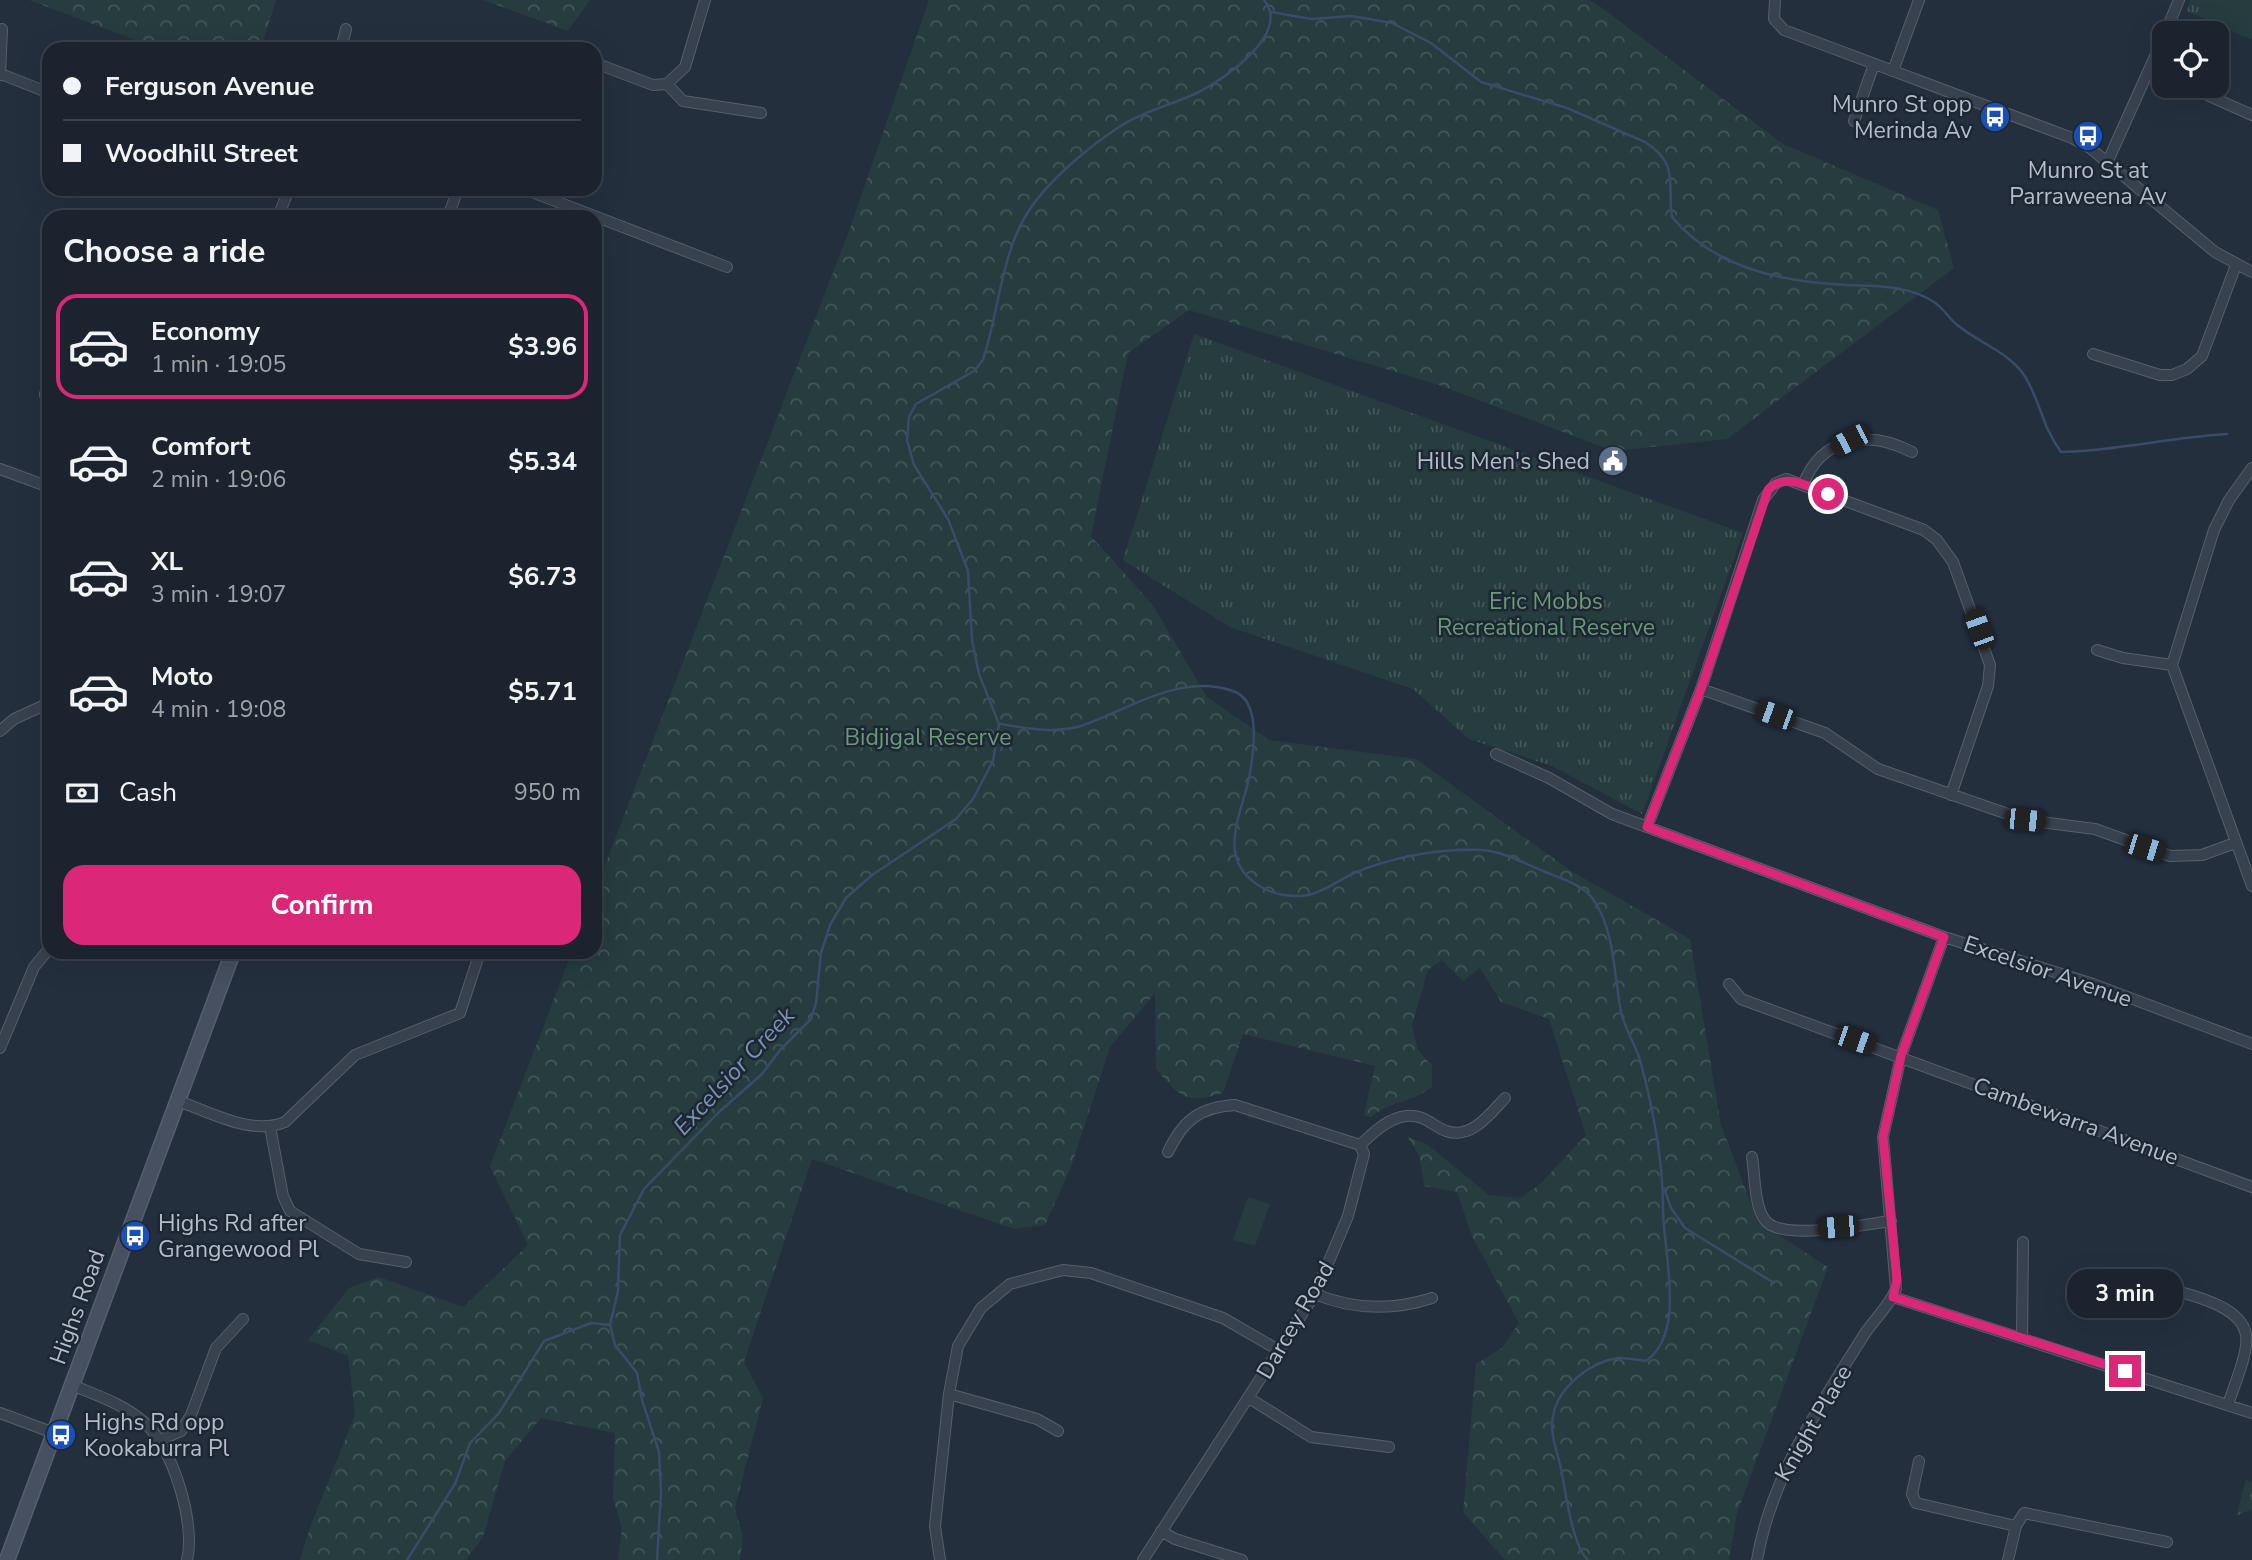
<!DOCTYPE html>
<meta charset="utf-8">
<style>
body{margin:0;font-family:"Nunito Sans",sans-serif;background:#242b36;color:#f1f3f6;height:100vh;display:flex;flex-direction:column;font-size:26px;white-space:nowrap}
*{box-sizing:border-box;margin:0}
p{font-size:23px;color:#a0a4aa}
.icon{flex:none;width:38px;height:38px;fill:none;stroke:currentColor;stroke-width:2;stroke-linecap:round;stroke-linejoin:round}
.map{position:relative;flex:1;overflow:hidden}
.sheet{position:absolute;left:42px;top:210px;width:560px;height:749px;display:flex;flex-direction:column;background:#1b232e;border-radius:21px;box-shadow:0 7px 28px #0002,0 0 0 2px #39404a}
.sheet>*{flex:none}
.top-card{position:absolute;left:42px;top:42px;width:560px;height:154px;border-radius:21px;box-shadow:0 7px 28px #0002,0 0 0 2px #39404a;display:grid;align-content:center;height:154px;padding:0 21px;background:#1b232e}
.fabs{position:absolute;left:2152px;top:21px;display:grid;gap:14px}
.fabs a{display:grid;place-items:center;width:77px;height:77px;border-radius:14px;background:#1b232e;box-shadow:0 7px 28px #0002,0 0 0 2px #39404a;font-size:35px}
.end{position:absolute;width:32px;height:32px;margin:-16px;border:9px solid #db2777;background:#fff;box-shadow:0 0 0 4px #fff}
.from{border-radius:50%}
.bubble{position:absolute;height:49px;border-radius:21px;background:#1b232e;box-shadow:0 7px 28px #0002,0 0 0 2px #39404a;font-size:23px;font-weight:700;line-height:49px;text-align:center}
.car{position:absolute;width:21px;height:42px;margin:-21px -10px;border-radius:9px;box-shadow:0 0 5px 2px #0007;background:linear-gradient(#222 24%,#8ab4d8 0 40%,#222 0 76%,#8ab4d8 0 86%,#222 0)}
.top-card b{display:flex;align-items:center;gap:24px;height:66px;font-size:26px}
.top-card b+b{border-top:2px solid #39404a}
.top-card i{width:18px;height:18px;background:#f1f3f6}
ul{padding:0;list-style:none}
li{display:flex;align-items:center;gap:21px;height:105px;margin:0 14px 10px;padding:0 7px;border:4px solid transparent;border-radius:21px}
li div{flex:1}
li b{display:block;font-size:26px}
li em{font-style:normal;font-weight:700}
li.active{border-color:#db2777}
li>.icon{width:63px;height:63px;stroke-width:1.5}
h2{padding:0 21px;font-size:32px;line-height:84px}
.pay{display:flex;align-items:center;gap:18px;height:77px;padding:0 21px;font-size:26px}
.pay p{margin-inline-start:auto}
.primary-button{display:flex;gap:14px;margin-top:auto;padding:14px 21px}
.primary-button a{flex:1;height:80px;border-radius:21px;background:#db2777;color:#fff;font-size:28px;font-weight:700;line-height:80px;text-align:center}
.map>svg:first-child{display:block}
.grass{fill:url(#grass-tufts)}
.forest{fill:url(#forest-crowns)}
.garden{fill:#263c3f}
.lines{fill:none;stroke-linecap:round;stroke-linejoin:round}
.stream{stroke:#394c67;stroke-width:2.5}
.street-casing{stroke:#565f6c;stroke-width:12}
.secondary-casing{stroke:#565f6c;stroke-width:17}
.street{stroke:#38414e;stroke-width:10}
.secondary{stroke:#465061;stroke-width:14}
.route{stroke:#db2777;stroke-width:9}
.labels{text-anchor:middle;stroke-width:5;stroke-linejoin:round;paint-order:stroke}
.poi-label{font-size:23px;fill:#b4bcc9;stroke:#1d2633;text-anchor:end}
.park-label{font-size:23px;fill:#6b9a76;stroke:#1d2633}
.street-label{font-size:23px;fill:#b4bcc9;stroke:#1d2633}
.water-label{font-size:24px;font-style:italic;fill:#7c92b1;stroke:#1d2633}
</style>
<div class="map">
<svg width="2252" height="1560" viewBox="0 0 2252 1560">
<defs>
<pattern id="grass-tufts" width="24" height="20" patternUnits="userSpaceOnUse" patternTransform="scale(1.75)"><rect width="24" height="20" fill="#263c3f"/><path d="M3 7l-1-3M5 7V3M7 7l1-3M15 17l-1-3M17 17v-4M19 17l1-3" fill="none" stroke="#435659"/></pattern>
<pattern id="forest-crowns" width="20" height="18" patternUnits="userSpaceOnUse" patternTransform="scale(1.75)"><rect width="20" height="18" fill="#263c3f"/><path d="M2 6a3 3 0 1 1 6 0M12 15a3 3 0 1 1 6 0" fill="none" stroke="#435659"/></pattern>
</defs>
<rect width="100%" height="100%" fill="#242f3e"/>
<!-- grass -->
<path class="grass" d="M2190 0H2252V40L2187 11Z
M1194 334 1743 533 1642 814 1552 766 1469 739 1413 689 1230 627 1123 560Z
M2246 1480 2252 1482V1509L2236 1516Z"/>
<!-- forest -->
<path class="forest" d="M29 0H276L261 49H160Z
M483 0H590L568 31Z
M929 0H1588L1598 5 1783 144 1938 210 1954 268 1727 439 1613 451 1439 385 1189 310 1128 353 1091 536 1152 604 1207 697 1269 740 1416 759 1571 871 1690 939 1721 1125 1758 1222 1828 1267 1737 1513 1729 1560H1505L1463 1512 1476 1364 1502 1348 1519 1323 1472 1236 1457 1192 1424 1186 1419 1155 1407 1136 1428 1145 1489 1195 1520 1198 1539 1185 1586 1135 1549 1019 1501 1002 1480 968 1463 981 1442 960 1428 970 1412 1025 1418 1050 1432 1066V1087C1409 1104 1392 1100 1371 1117L1364 1115 1375 1066 1243 1034 1223 1093C1186 1105 1180 1097 1156 1069L1155 993 1110 1047 1071 1167 1045 1225 1014 1229 812 1159 744 1362 763 1398 735 1508 743 1538 740 1560H618L622 1528 613 1499 615 1433 541 1418 505 1461 483 1537 466 1560H300L309 1530 355 1415 348 1356 308 1340 349 1288 379 1277 463 1307 528 1245 490 1166 572 952H595V891L849 231Z"/>
<!-- garden -->
<path class="garden" d="M2213 0H2252V37C2234 28 2222 18 2213 0Z
M1248 1197 1270 1204 1255 1246 1233 1240Z"/>
<g class="lines">
<!-- stream -->
<path class="stream" d="M1272 12 1311 19 1351 16 1392 23 1431 43 1481 82 1567 108 1645 142C1680 164 1667 184 1672 217 1714 268 1782 282 1846 285 1874 286 1909 285 1934 302 1943 308 1948 317 1956 324 1977 342 2009 352 2024 375 2040 399 2041 425 2061 452 2117 451 2171 437 2227 434
M1001 724C1028 729 1058 734 1084 725 1131 708 1181 673 1233 691 1261 700 1254 749 1250 773 1244 810 1214 857 1258 885 1271 894 1291 898 1308 895 1324 892 1339 880 1354 873 1392 857 1441 848 1481 850 1502 851 1524 863 1543 871 1559 878 1582 884 1593 899 1615 930 1614 976 1621 1012 1625 1029 1635 1044 1640 1060 1653 1108 1663 1158 1663 1208 1663 1253 1687 1332 1646 1361 1637 1360 1628 1358 1619 1358 1591 1361 1558 1387 1553 1416 1549 1435 1559 1455 1562 1474 1566 1495 1573 1547 1588 1560
M1664 1188 1671 1208 1685 1228 1774 1283
M610 1325 615 1345 637 1373 642 1400 659 1452 661 1492 657 1560
M407 1560 455 1484 470 1443 499 1413 544 1341 591 1323 610 1325 618 1291 620 1235 644 1189 718 1113 762 1074 780 1050 811 1019 816 1003 821 953 830 925 846 898 872 875 956 819 973 799 993 761 999 724 979 674 972 640 968 571 948 519 914 465 907 440 909 417 916 404 974 371 983 360C997 318 1002 255 1025 217 1044 184 1085 150 1116 129 1140 112 1172 105 1199 92 1226 78 1291 33 1264 0"/>
<!-- street casing -->
<g class="street-casing">
<path id="street" d="M1775 0 1774 19 1784 30 2072 138 2090 148 2215 252 2252 272
M2165 33 2179 0
M341 49 346 29
M595 63 653 85 667 84 685 67 705 0
M2150 69 2165 76
M1893 71 1919 0
M1 74 49 93
M0 75 2 29
M667 84 683 101 761 113
M2187 86 2252 115
M1854 121 1874 64
M2107 163 2165 34
M524 189 727 267
M278 217 289 189
M448 217 458 189
M2093 354 2160 375H2172L2187 369 2202 356 2236 265
M49 384 45 394 49 414
M2252 468 2229 500 2214 530 2172 665 2252 886
M0 469 49 487
M1803 485C1822 435 1870 430 1912 452
M2097 650 2123 658 2172 665
M1701 689 1825 733 1878 769 2025 820 2095 829 2170 856 2202 855 2235 843
M0 731 14 719 49 703
M1496 754 1549 778 1612 814 1944 937 2093 984 2252 1044
M1647 827 1701 689 1763 500 1776 483 1786 479 1924 530 1937 540 1953 562 1990 665 1988 686 1951 795
M1729 984 1741 999 2252 1187
M0 1048 34 967 49 949
M178 1101C210 1112 251 1136 285 1122L355 1055 460 1013 480 952
M270 1127 283 1196 290 1211 359 1254 406 1262
M1360 1145C1373 1133 1388 1118 1406 1116 1424 1114 1431 1125 1446 1131 1471 1140 1490 1114 1505 1098
M1752 1157C1755 1174 1754 1206 1765 1220 1780 1242 1866 1224 1891 1221
M2163 1287C2188 1295 2241 1304 2246 1335 2249 1352 2233 1388 2228 1405
M1315 1294C1354 1310 1392 1311 1432 1298
M1893 1297 2252 1413
M2022 1338 2023 1242
M72 1385C98 1396 124 1404 145 1423 173 1448 196 1524 187 1560
M949 1394 1037 1419 1058 1431
M1249 1398 1311 1437 1389 1447
M0 1413 54 1433
M160 1440 181 1431 191 1415 216 1348 243 1319
M1919 1461 1912 1494 1916 1503 2016 1526
M1161 1531 1175 1539 1242 1560
M940 1560 935 1526 949 1394 958 1346 981 1308 1010 1284 1063 1270 1091 1273 1223 1318 1280 1351
M1143 1560 1315 1294 1348 1216 1364 1154 1360 1145 1235 1105C1200 1107 1183 1120 1168 1152
M1757 1560C1771 1478 1818 1408 1862 1338 1872 1321 1889 1307 1896 1289L1883 1137 1901 1056 1944 937
M2008 1560 2016 1526 2024 1513 2167 1542"/>
</g>
<!-- secondary casing -->
<g class="secondary-casing">
<path id="secondary" d="M7 1560 233 952"/>
</g>
<!-- street -->
<use href="#street" class="street"/>
<!-- secondary -->
<use href="#secondary" class="secondary"/>
</g>
<g class="lines">
<!-- route -->
<path class="route" d="M1828 494C1807 486 1786 472 1768 490L1701 689 1647 827 1944 937 1901 1056 1883 1137 1897 1280 1893 1297 2125 1371"/>
</g>
<!-- icons -->
<defs>
<g id="bus-disc" transform="scale(1.575)"><circle r="9.5" fill="#1a4fb4" stroke="#1d2633"/><path d="M-5-6H5V4H4V6H2V4H-2V6H-4V4H-5ZM-3.5-4V0h7V-4ZM-3.5 1.2v1.5H-2V1.2ZM2 1.2v1.5H3.5V1.2Z" fill="#fff"/></g>
<g id="civic-disc" transform="scale(1.575)"><circle r="9.5" fill="#5c6f8a" stroke="#1d2633"/><path d="M-.6-6.5H3V-4.5H.6V-3L4-1V1h2V6H-6V1h2V-1L-.6-3ZM-1.2 2.5V6h2.4V2.5Z" fill="#fff"/></g>
</defs>
<g fill-rule="evenodd">
<use href="#bus-disc" x="1995" y="117"/>
<use href="#bus-disc" x="2088" y="136"/>
<use href="#civic-disc" x="1613" y="461"/>
<use href="#bus-disc" x="135" y="1236"/>
<use href="#bus-disc" x="61" y="1435"/>
</g>
<g class="labels">
<!-- poi labels -->
<g class="poi-label">
<text x="1972" y="112">Munro St opp<tspan x="1972" dy="26">Merinda Av</tspan></text>
<text x="2088" y="178" text-anchor="middle">Munro St at<tspan x="2088" dy="26">Parraweena Av</tspan></text>
<text x="1590" y="469">Hills Men's Shed</text>
<text x="158" y="1231" text-anchor="start">Highs Rd after<tspan x="158" dy="26">Grangewood Pl</tspan></text>
<text x="84" y="1430" text-anchor="start">Highs Rd opp<tspan x="84" dy="26">Kookaburra Pl</tspan></text>
</g>
<!-- park labels -->
<g class="park-label">
<text x="1546" y="609">Eric Mobbs<tspan x="1546" dy="26">Recreational Reserve</tspan></text>
<text x="928" y="745">Bidjigal Reserve</text>
</g>
<!-- street labels -->
<g class="street-label">
<text transform="translate(2048 971) rotate(19)" y="8">Excelsior Avenue</text>
<text transform="translate(2076 1121) rotate(20)" y="8">Cambewarra Avenue</text>
<text transform="translate(77 1307) rotate(-70)" y="8">Highs Road</text>
<text transform="translate(1295 1320) rotate(-60)" y="8">Darcey Road</text>
<text transform="translate(1813 1423) rotate(-60)" y="8">Knight Place</text>
</g>
<!-- water labels -->
<g class="water-label">
<text transform="translate(734 1071) rotate(-47)" y="8">Excelsior Creek</text>
</g>
</g>
</svg>
<div class="fabs">
<a><svg class="icon" aria-label="locate" viewBox="0 0 24 24"><circle cx="12" cy="12" r="6"/><path d="M12 2v4M12 18v4M2 12h4M18 12h4"/></svg></a>
</div>
<i class="end from" style="left:1828px;top:494px"></i>
<i class="end" style="left:2125px;top:1371px"></i>
<div class="bubble" style="left:2067px;top:1269px;width:116px">3 min</div>
<i class="car" style="left:1850px;top:440px;rotate:243deg"></i>
<i class="car" style="left:1979px;top:629px;rotate:340deg"></i>
<i class="car" style="left:1775px;top:715px;rotate:290deg"></i>
<i class="car" style="left:2025px;top:820px;rotate:96deg"></i>
<i class="car" style="left:2145px;top:848px;rotate:107deg"></i>
<i class="car" style="left:1855px;top:1040px;rotate:109deg"></i>
<i class="car" style="left:1838px;top:1227px;rotate:265deg"></i>
<div class="top-card">
<b><i class="from"></i>Ferguson Avenue</b>
<b><i></i>Woodhill Street</b>
</div>
<section class="sheet">
<h2>Choose a ride</h2>
<ul>
<li class="active"><svg class="icon" aria-label="car" viewBox="0 0 24 24"><path d="M5 17H2v-5l4-1 3-4h7l3 4 3 1v5h-3M9 17h6M6 11h13"/><circle cx="7" cy="17" r="2"/><circle cx="17" cy="17" r="2"/></svg><div><b>Economy</b><p>1 min · 19:05</p></div><em>$3.96</em></li>
<li><svg class="icon" aria-label="car" viewBox="0 0 24 24"><path d="M5 17H2v-5l4-1 3-4h7l3 4 3 1v5h-3M9 17h6M6 11h13"/><circle cx="7" cy="17" r="2"/><circle cx="17" cy="17" r="2"/></svg><div><b>Comfort</b><p>2 min · 19:06</p></div><em>$5.34</em></li>
<li><svg class="icon" aria-label="car" viewBox="0 0 24 24"><path d="M5 17H2v-5l4-1 3-4h7l3 4 3 1v5h-3M9 17h6M6 11h13"/><circle cx="7" cy="17" r="2"/><circle cx="17" cy="17" r="2"/></svg><div><b>XL</b><p>3 min · 19:07</p></div><em>$6.73</em></li>
<li><svg class="icon" aria-label="car" viewBox="0 0 24 24"><path d="M5 17H2v-5l4-1 3-4h7l3 4 3 1v5h-3M9 17h6M6 11h13"/><circle cx="7" cy="17" r="2"/><circle cx="17" cy="17" r="2"/></svg><div><b>Moto</b><p>4 min · 19:08</p></div><em>$5.71</em></li>
</ul>
<div class="pay"><svg class="icon" aria-label="cash" viewBox="0 0 24 24"><path d="M3 7h18v10H3z"/><circle cx="12" cy="12" r="2"/></svg>Cash<p>950 m</p></div>
<div class="primary-button"><a>Confirm</a></div>
</section>
</div>
